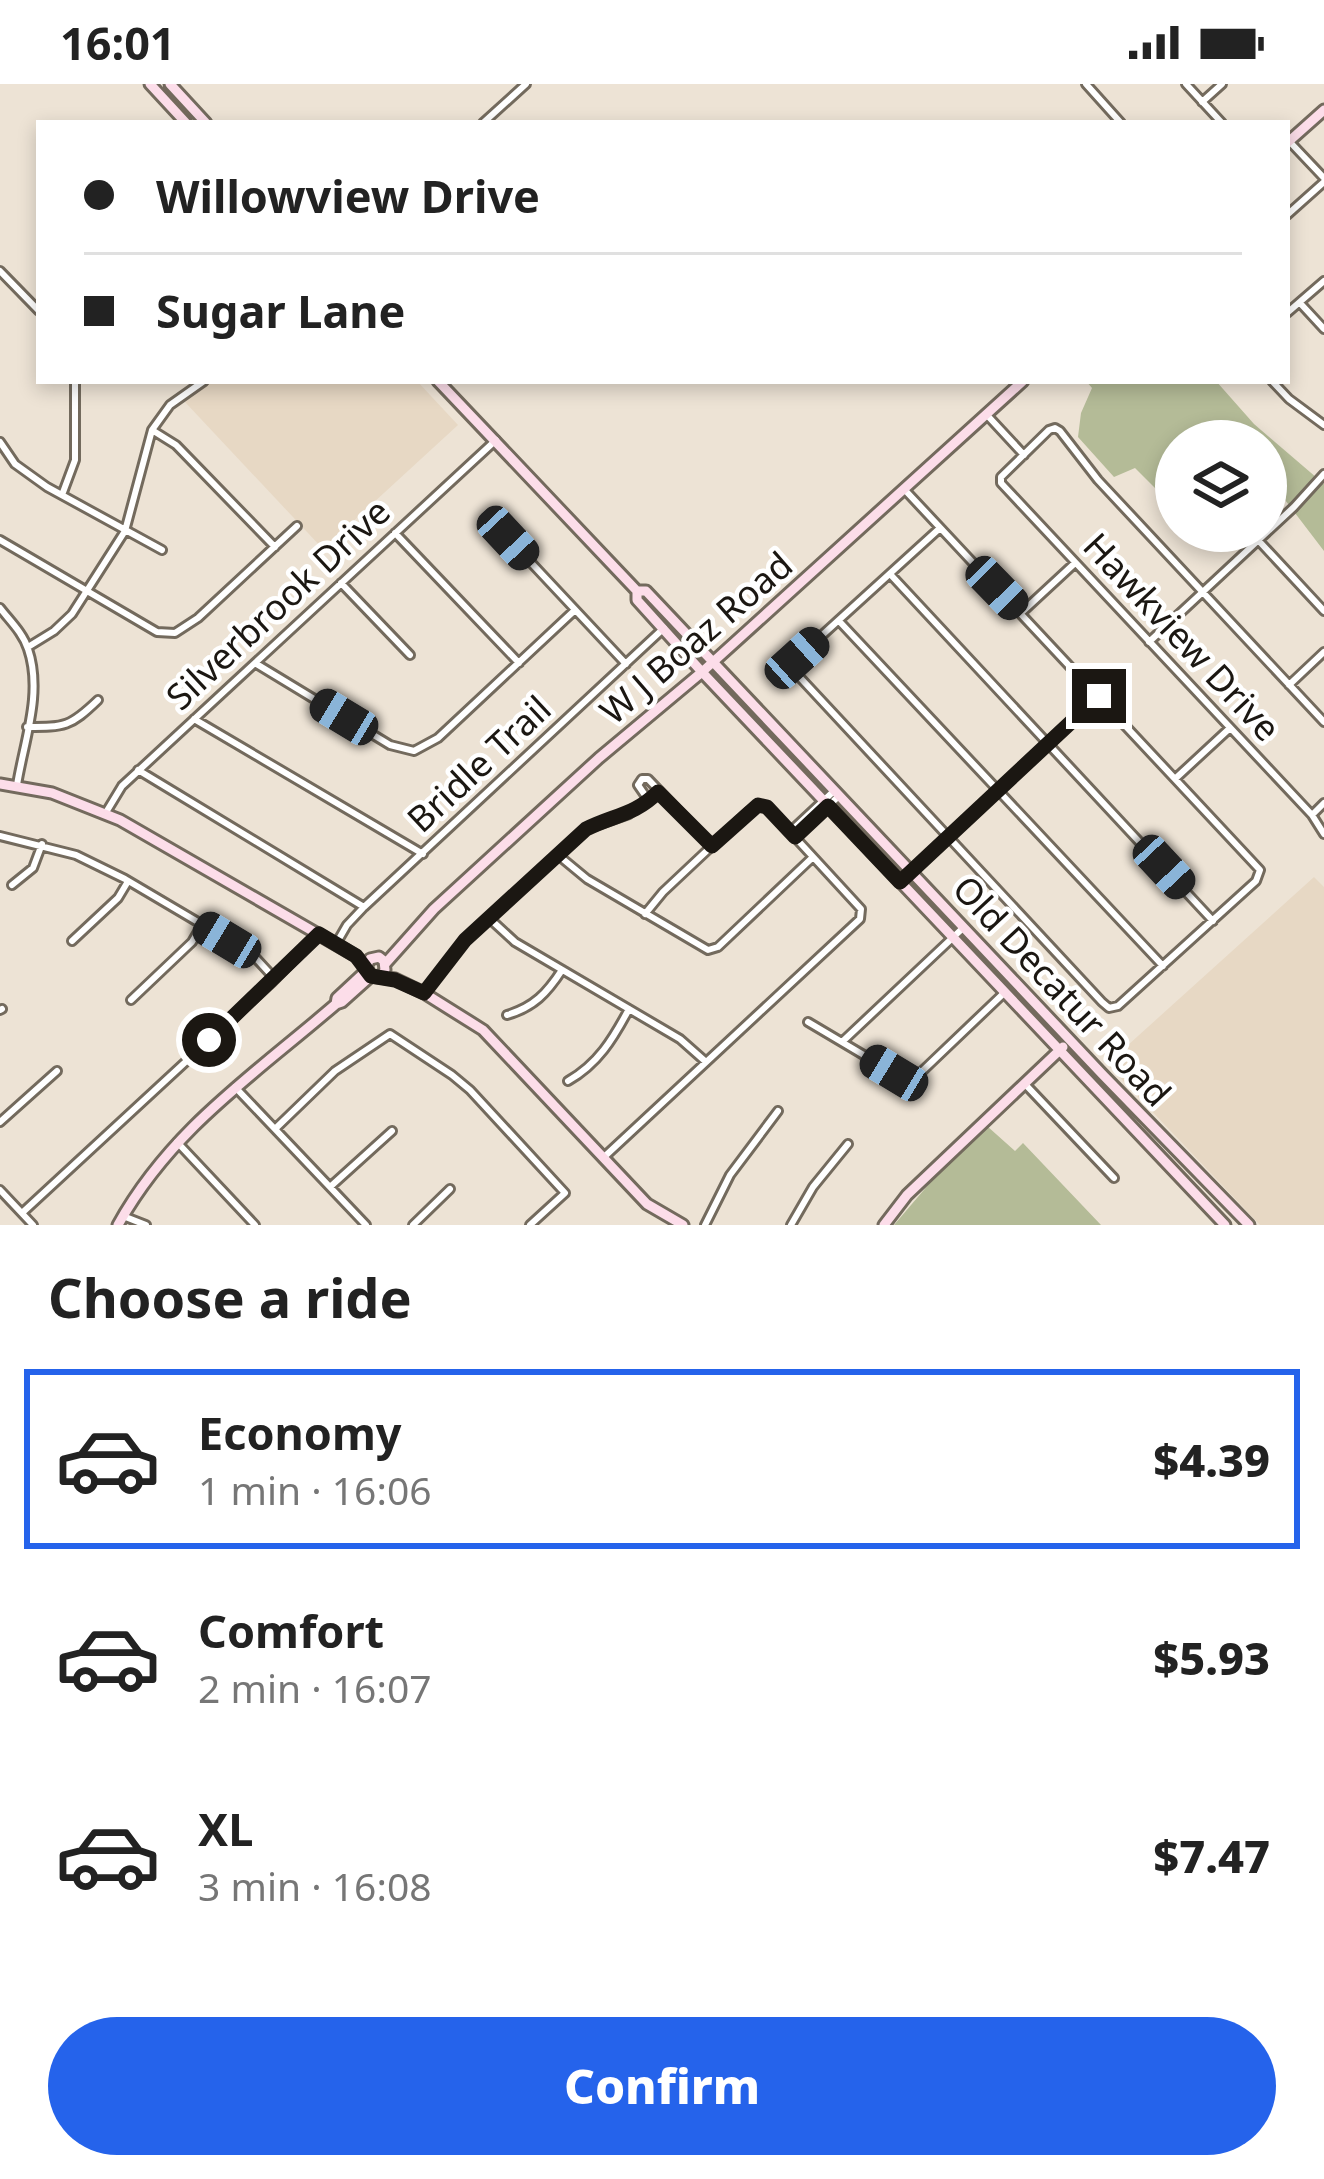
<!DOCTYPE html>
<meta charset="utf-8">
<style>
body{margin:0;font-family:"Noto Sans",sans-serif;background:#f6f6f6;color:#222;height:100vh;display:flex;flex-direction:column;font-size:45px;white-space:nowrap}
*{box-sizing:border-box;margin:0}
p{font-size:39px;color:#767676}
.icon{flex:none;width:66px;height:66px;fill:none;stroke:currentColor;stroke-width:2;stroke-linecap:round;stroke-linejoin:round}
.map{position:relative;height:1141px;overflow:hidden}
.sheet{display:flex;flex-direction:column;background:#fff;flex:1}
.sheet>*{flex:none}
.banner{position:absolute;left:36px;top:36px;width:1254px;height:264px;border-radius:0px;box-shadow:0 6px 18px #0003;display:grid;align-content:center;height:264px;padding:0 48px;background:#fff}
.fabs{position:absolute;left:1155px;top:336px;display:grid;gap:24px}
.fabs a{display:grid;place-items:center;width:132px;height:132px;border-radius:50%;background:#fff;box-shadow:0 6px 18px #0003;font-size:60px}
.end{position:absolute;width:54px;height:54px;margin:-27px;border:15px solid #1b1712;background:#fff;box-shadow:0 0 0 6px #fff}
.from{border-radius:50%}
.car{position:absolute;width:36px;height:72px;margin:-36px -18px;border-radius:15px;box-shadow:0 0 9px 3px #0007;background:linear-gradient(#222 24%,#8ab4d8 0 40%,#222 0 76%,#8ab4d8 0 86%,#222 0)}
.banner b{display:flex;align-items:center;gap:42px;height:114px;font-size:45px}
.banner b+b{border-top:3px solid #e0e0e0}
.banner i{width:30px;height:30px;background:#222}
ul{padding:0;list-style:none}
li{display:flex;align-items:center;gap:36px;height:180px;margin:0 24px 18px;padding:0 24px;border:6px solid transparent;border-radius:0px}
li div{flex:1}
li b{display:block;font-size:45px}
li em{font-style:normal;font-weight:800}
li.active{border-color:#2563eb}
li>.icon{width:108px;height:108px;stroke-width:1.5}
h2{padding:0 48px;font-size:54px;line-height:144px}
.action{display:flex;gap:24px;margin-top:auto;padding:24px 48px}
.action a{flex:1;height:138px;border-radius:72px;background:#2563eb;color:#fff;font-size:48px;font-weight:800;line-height:138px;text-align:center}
.status{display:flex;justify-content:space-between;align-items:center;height:84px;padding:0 60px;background:#fff;direction:ltr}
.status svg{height:33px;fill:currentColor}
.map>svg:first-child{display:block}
.built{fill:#e7d8c4}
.green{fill:#b4bb97}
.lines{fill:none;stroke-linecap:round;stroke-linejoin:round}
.street-casing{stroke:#736a5d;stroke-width:12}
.secondary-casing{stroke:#736a5d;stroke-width:15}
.street{stroke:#fff;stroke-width:6}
.secondary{stroke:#fcdde9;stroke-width:9}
.route{stroke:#1b1712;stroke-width:15}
.labels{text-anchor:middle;stroke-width:9;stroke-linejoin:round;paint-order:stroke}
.street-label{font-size:36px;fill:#1b1712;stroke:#fff}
</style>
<div class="status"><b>16:01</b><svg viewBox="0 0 49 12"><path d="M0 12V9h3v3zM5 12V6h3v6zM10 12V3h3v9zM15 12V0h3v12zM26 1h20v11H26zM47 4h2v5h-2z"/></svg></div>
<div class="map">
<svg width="1324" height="1141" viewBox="0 0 1324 1141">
<rect width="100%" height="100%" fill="#ede3d5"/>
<!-- built -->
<path class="built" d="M208 297H417L458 341 323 465 185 318Z
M1314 793 1324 803V1141H1260L1107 980Z"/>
<!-- green -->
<path class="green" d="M1086 297H1216L1254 340 1324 400V467L1266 391V357H1176V425L1135 384 1114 393 1078 353 1081 329 1092 304Z
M987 1042 1015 1067 1023 1059 1101 1141H894L940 1087Z"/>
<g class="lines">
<!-- street casing -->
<g class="street-casing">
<path id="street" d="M1086 0 1121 39
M1186 0 1222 39
M1202 18 1222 0
M483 39 526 0
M1289 57 1324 94
M1287 131 1324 98
M0 187 39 227
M1300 219 1324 245
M1287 229 1324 197
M1272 297 1289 315 1324 341
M986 330 1024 371
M152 346 176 361 275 463
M0 358 15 380 47 403 162 466
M904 405 1260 786 1256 797 1118 922 1109 924 1102 918 793 586 797 574 940 444
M62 411 75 376V297
M395 449 519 579
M508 454 626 580
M0 456 157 548 175 549 198 534 297 442
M1258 456 1324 527
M890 490 1213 837
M341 499 410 571
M0 524C10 537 23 549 28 565 43 609 24 657 17 701
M1021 529 1075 479
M839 537 1163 882
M1149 558 1294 423 1324 390
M28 563 54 547 72 530 125 447 152 346 170 321 204 297
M255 579 390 661 414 667 438 654 575 526
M1289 601 1324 568
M194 635 423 770
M1324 638 1098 396 1060 347 1055 344 1049 346 1001 393V399L1312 731 1324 750
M27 643C65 643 70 643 98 616
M138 686 364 823
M1176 694 1230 644
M649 717 638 701 642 695H648L712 762
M105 730 122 702 496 356
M1312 731 1324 719
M790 748 835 706
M0 752 76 771 125 795 252 870 275 895
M795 753 840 711
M558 771 587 795 708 866 718 863 813 773
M900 798 1099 612
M12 801 33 784 42 760
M489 834 515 858 680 955 706 978
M72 857 118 814 127 799
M336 860 347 841 364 823 664 544
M424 909 465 856 586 745 629 730 659 708
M131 916 192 858 202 841
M0 926 2 925
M507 931C534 923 547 909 562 886
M808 938 894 989 915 994 1004 909
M842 958 964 843
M568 997C598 980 613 955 629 925
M1024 999 1114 1094
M235 1003 366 1141
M0 1038 57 987
M275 1045 335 987 390 950 452 991 470 1006 565 1109 530 1141
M177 1058 255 1141
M603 1074 860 835 861 825 769 725 761 721 748 728 663 808 645 830
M330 1103 392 1047
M0 1106 33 1141
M22 1129 272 898 319 850
M123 1132 146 1141
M413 1141 450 1105
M705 1141 730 1091 778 1027
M791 1141 813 1103 848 1060"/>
</g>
<!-- secondary casing -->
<g class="secondary-casing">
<path id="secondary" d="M150 0 186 39
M170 0 206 39
M1287 59 1324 26
M438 297 637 507V516L702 588 1225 1141
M637 507H646L1103 991 1249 1141
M0 700 52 709 120 736 356 872 366 883
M385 880 434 825 599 674 702 588 1023 297
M381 892 385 886 384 877 379 873 370 875 366 883 371 892 395 895 424 909 483 946 647 1120 683 1141
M336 920 337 914 366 887
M118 1141C171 1045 255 990 336 920L342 918 371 892
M884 1141 907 1111 1063 963"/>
</g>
<!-- street -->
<use href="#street" class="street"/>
<!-- secondary -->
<use href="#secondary" class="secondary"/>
</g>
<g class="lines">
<!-- route -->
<path class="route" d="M209 956 319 850 356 872 371 892 395 896 424 909 465 856 586 745C614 731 635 731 658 708L712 762 758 721 767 723 795 753 828 722 900 798 1099 612"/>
</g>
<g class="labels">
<!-- street labels -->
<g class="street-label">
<text transform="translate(278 520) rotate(-43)" y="13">Silverbrook Drive</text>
<text transform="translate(1182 553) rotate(47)" y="13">Hawkview Drive</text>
<text transform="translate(696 554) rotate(-41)" y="13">W J Boaz Road</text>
<text transform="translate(479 680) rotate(-43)" y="13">Bridle Trail</text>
<text transform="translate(1062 907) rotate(47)" y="13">Old Decatur Road</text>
</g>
</g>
</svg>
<div class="fabs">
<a><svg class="icon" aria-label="layers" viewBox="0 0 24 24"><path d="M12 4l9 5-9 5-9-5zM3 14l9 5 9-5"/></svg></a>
</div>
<i class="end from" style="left:209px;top:956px"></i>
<i class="end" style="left:1099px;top:612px"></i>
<i class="car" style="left:508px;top:454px;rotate:137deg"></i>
<i class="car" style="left:997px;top:504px;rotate:136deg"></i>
<i class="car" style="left:797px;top:574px;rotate:48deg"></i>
<i class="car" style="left:344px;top:633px;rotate:301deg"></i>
<i class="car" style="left:1164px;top:783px;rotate:137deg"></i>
<i class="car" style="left:227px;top:856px;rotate:301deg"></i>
<i class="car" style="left:894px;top:989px;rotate:301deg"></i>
<div class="banner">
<b><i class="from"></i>Willowview Drive</b>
<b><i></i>Sugar Lane</b>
</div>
</div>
<section class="sheet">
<h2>Choose a ride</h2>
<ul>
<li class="active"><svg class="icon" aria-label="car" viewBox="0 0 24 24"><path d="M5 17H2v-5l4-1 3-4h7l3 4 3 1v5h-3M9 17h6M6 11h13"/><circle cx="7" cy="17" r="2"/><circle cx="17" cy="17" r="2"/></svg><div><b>Economy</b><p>1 min · 16:06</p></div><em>$4.39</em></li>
<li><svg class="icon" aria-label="car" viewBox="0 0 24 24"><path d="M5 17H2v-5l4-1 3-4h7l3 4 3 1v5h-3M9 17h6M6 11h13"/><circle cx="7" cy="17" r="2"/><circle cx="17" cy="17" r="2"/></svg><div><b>Comfort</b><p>2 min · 16:07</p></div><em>$5.93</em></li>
<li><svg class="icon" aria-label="car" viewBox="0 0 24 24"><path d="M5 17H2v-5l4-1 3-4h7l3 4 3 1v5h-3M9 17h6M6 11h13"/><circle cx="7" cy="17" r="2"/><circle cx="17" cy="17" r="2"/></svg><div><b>XL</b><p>3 min · 16:08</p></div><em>$7.47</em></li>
</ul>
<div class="action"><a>Confirm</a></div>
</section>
